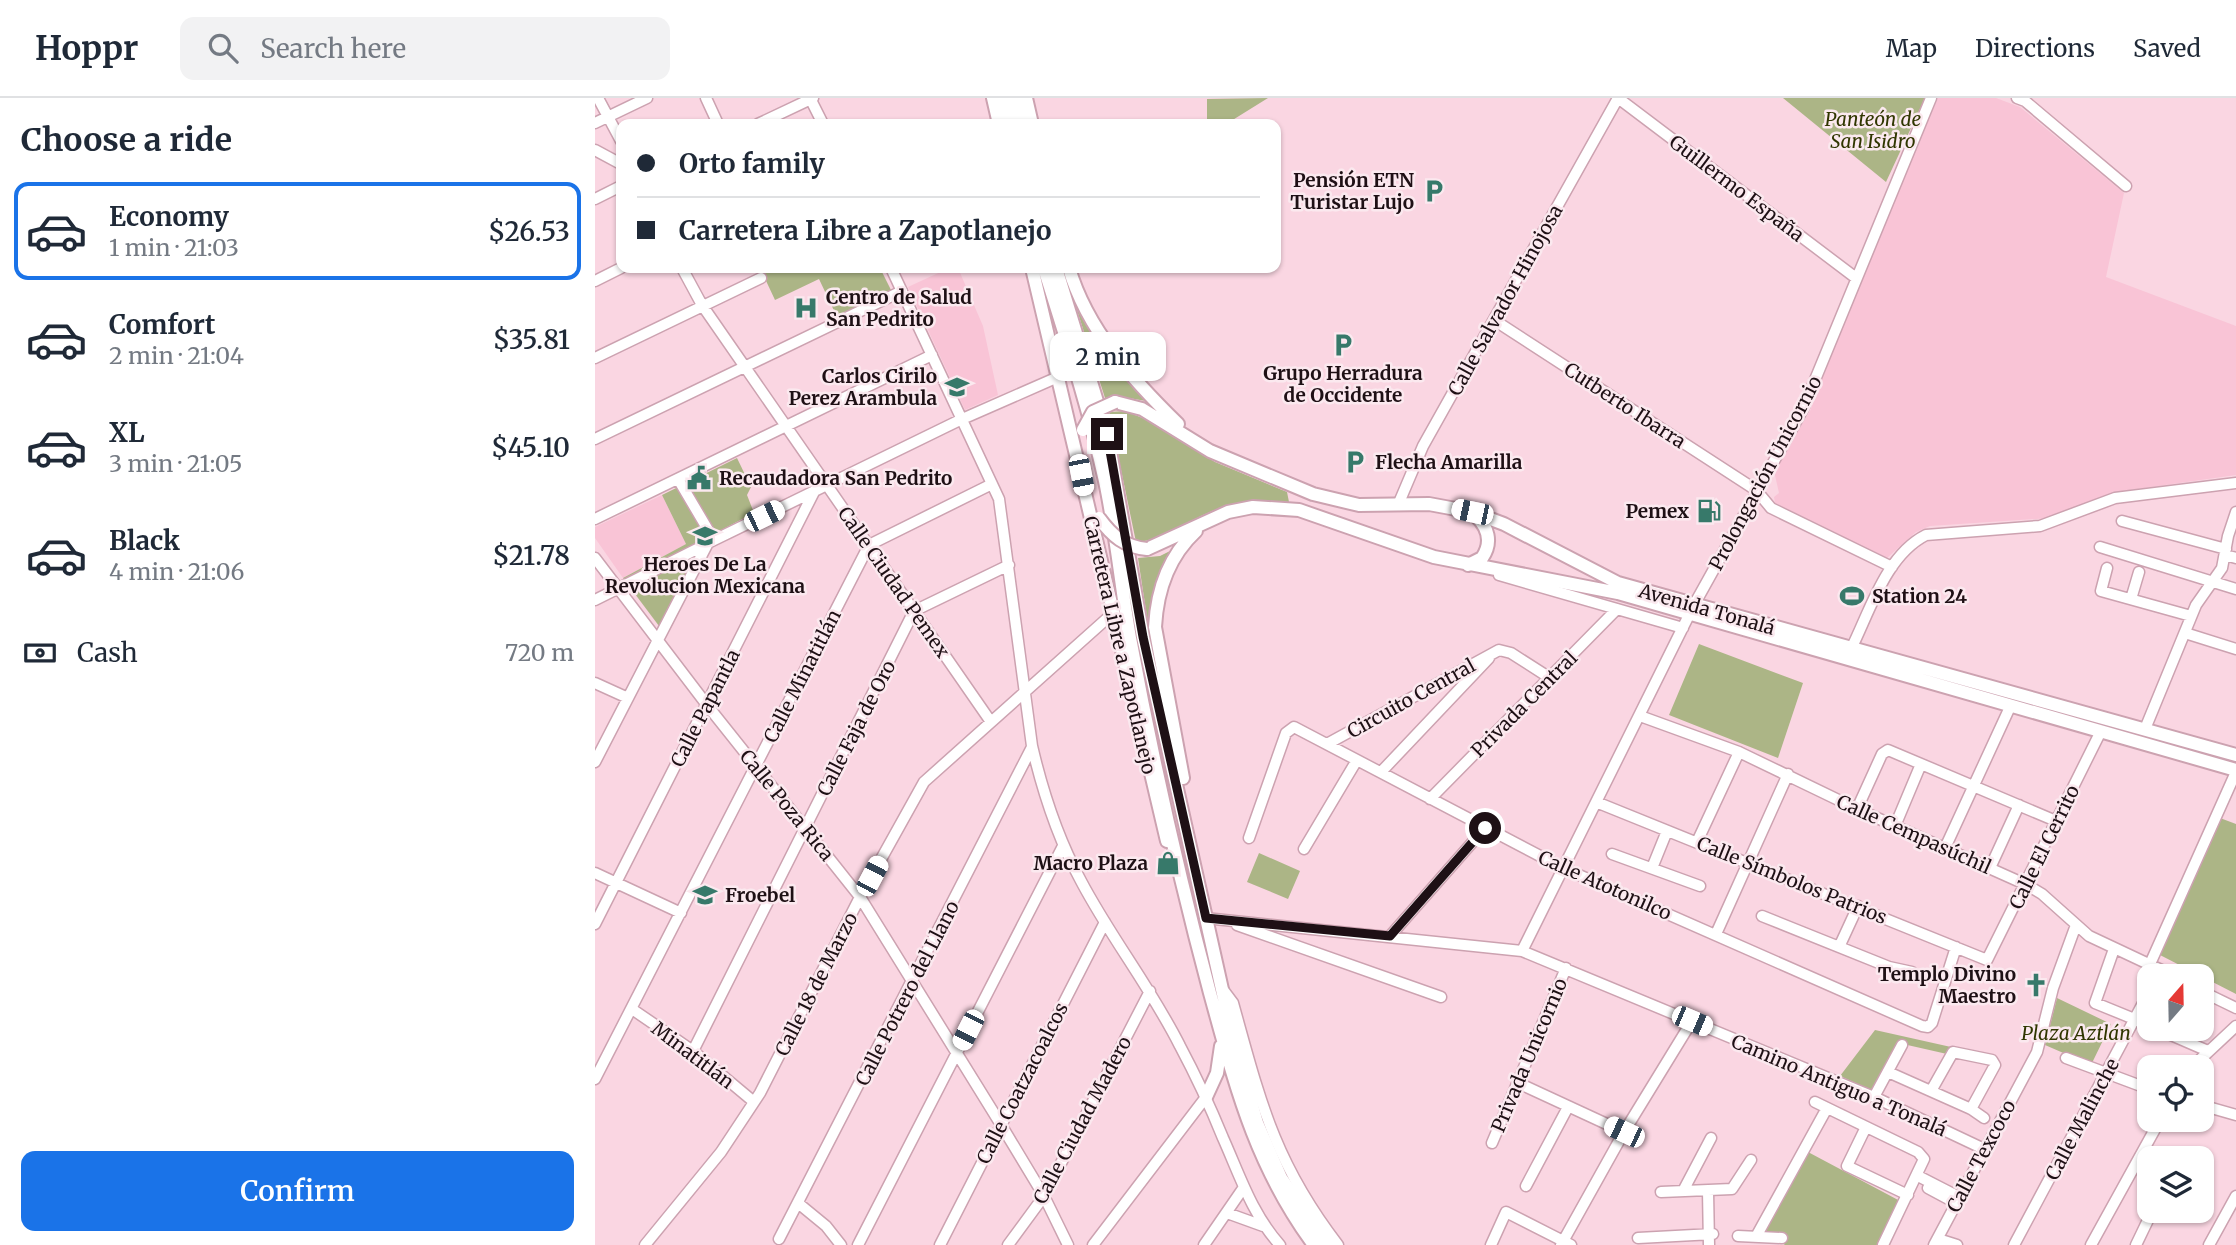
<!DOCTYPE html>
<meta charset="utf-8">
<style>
body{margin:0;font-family:Merriweather,serif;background:#f2f2f3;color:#1f2937;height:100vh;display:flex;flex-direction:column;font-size:26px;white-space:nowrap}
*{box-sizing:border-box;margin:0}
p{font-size:23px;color:#747a83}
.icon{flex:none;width:38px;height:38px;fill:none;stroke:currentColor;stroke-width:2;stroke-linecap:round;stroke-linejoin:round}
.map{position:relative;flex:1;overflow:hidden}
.drawer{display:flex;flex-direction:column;background:#fff;width:595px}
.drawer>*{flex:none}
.guide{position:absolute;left:21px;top:21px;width:665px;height:154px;border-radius:14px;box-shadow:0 2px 5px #0004;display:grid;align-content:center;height:154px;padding:0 21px;background:#fff}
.needle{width:46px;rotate:20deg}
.controls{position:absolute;left:1542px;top:866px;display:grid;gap:14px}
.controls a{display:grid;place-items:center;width:77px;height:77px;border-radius:14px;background:#fff;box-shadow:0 2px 5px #0004;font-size:35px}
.end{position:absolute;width:32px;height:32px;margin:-16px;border:9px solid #1e1015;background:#fff;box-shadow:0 0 0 4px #fff}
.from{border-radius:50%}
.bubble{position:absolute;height:49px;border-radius:14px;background:#fff;box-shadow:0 2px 5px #0004;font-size:23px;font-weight:600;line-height:49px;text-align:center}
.car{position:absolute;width:21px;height:42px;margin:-21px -10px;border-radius:9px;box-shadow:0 0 5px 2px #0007;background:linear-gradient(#fff 24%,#345 0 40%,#fff 0 76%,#345 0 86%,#fff 0)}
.guide b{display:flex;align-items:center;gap:24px;height:66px;font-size:26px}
.guide b+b{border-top:2px solid #e0e1e3}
.guide i{width:18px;height:18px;background:#1f2937}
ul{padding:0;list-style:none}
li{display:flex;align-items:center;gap:21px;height:98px;margin:0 14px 10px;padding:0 7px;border:4px solid transparent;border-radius:14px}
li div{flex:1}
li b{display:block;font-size:26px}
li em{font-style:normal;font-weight:600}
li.current{border-color:#1a73e8}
li>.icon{width:63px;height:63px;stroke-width:1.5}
h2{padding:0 21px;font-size:32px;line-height:84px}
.pay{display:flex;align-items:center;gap:18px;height:77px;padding:0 21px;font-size:26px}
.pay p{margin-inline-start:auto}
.button{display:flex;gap:14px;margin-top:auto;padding:14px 21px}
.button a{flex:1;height:80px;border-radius:14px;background:#1a73e8;color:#fff;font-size:28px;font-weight:600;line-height:80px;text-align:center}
header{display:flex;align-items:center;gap:42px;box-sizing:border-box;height:98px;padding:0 35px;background:#fff;border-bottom:2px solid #e0e1e3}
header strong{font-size:33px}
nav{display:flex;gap:38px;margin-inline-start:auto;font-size:24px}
.search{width:490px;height:63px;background:#f2f2f3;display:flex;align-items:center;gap:18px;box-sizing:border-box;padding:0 24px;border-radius:14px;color:#747a83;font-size:26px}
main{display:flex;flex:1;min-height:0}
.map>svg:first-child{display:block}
.built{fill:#f9c4d6}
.green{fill:#acb586}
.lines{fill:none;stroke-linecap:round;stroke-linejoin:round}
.minor-casing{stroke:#cca2b0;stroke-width:13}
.major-casing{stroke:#cca2b0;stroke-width:16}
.minor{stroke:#fff;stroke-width:10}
.major{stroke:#fff;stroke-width:12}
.major-bridge-casing{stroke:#cca2b0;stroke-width:16;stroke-linecap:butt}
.major-bridge{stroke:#fff;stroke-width:12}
.route{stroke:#1e1015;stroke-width:9}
.labels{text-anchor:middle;stroke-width:5;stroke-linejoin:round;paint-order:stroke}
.park-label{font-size:19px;font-style:italic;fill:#303600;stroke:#fbe9ef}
.poi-label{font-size:19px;font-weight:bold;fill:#1e1015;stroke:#fbe9ef;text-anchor:end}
.street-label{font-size:19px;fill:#1e1015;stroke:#fbe9ef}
</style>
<header>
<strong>Hoppr</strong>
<div class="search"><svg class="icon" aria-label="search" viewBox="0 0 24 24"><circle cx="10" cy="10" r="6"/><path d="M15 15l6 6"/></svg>Search here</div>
<nav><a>Map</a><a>Directions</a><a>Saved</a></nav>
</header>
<main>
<section class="drawer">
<h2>Choose a ride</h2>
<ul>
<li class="current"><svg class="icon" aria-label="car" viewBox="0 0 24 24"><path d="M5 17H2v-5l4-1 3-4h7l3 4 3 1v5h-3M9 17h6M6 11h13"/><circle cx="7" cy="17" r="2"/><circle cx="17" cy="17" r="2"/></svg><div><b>Economy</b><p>1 min · 21:03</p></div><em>$26.53</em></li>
<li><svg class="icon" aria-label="car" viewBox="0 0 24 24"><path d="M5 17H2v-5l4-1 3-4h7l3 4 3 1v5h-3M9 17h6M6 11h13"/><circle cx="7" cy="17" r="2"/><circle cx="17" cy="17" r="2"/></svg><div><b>Comfort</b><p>2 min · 21:04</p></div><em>$35.81</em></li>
<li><svg class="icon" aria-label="car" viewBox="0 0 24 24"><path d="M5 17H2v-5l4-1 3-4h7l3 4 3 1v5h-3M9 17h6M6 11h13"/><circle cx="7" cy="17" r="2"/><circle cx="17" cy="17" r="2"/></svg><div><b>XL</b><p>3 min · 21:05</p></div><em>$45.10</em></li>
<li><svg class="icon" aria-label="car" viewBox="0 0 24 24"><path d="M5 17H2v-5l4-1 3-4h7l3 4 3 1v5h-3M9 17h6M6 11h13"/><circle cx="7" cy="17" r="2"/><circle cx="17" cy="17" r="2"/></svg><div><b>Black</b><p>4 min · 21:06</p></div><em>$21.78</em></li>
</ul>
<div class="pay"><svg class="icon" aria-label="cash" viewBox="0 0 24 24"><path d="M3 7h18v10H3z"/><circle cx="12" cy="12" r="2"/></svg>Cash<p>720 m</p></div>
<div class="button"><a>Confirm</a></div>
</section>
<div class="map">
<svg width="1641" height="1147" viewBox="0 0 1641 1147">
<rect width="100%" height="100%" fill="#fad6e2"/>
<!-- built -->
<path class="built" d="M1343 0H1401L1425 9 1529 95 1511 179 1641 228V377L1521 394 1456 420 1335 428 1321 434 1292 460 1180 405 1179 399 1184 395 1179 373 1215 313 1265 183Z
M354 170H363L388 228 403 297 370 312 313 189Z
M67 397 91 446 28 480 0 440V429Z"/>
<!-- green -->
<path class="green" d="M673 0 636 23 612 26V1Z
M1188 0H1330L1291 84Z
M165 170H285L296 192 242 219 224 181 180 202Z
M486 210 532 280 551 303 522 298 510 300 482 212Z
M530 313 550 321 620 364 692 394 694 404C669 404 646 404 623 411 595 420 571 442 541 444L514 314Z
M142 360 156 389 152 397 159 415 109 441 64 528 28 480 91 446 67 397Z
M579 451 556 525 553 526 543 460 565 458Z
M1104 546 1208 585 1183 660 1074 617Z
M1625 720 1641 726V896L1565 857Z
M664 755 705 773 693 801 652 784Z
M1462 900 1516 926 1496 967 1450 947Z
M1280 932 1356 949 1352 956 1308 946 1278 993 1245 978Z
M1213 1054 1305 1103 1288 1147H1190L1169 1135Z"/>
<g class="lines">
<!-- minor casing -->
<g class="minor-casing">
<path id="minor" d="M3 0 26 43
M111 0 123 26
M215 0 228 26
M1023 0 1261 180
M1422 0 1430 3 1531 88
M0 25 52 0
M163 26 218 0
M0 52 26 66
M0 101 26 88
M87 170 107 207 396 624
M296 170 404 401 437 648C448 695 463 741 486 783 516 840 556 890 585 948 601 978 615 1008 628 1040 645 1078 657 1116 685 1147
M0 183 26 170
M899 222 1161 392 1176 410 1297 469
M0 260 166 180
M0 341 307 193
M83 381 119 442
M803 407 828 348 1023 0
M0 421 337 257
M1527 423 1631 451
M1505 449 1641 491
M1630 457 1641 460
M0 460 112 607 265 799 405 1025 449 1098 473 1147
M1512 470 1506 493 1596 518
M904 477 1088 530
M1536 501 1544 474
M0 502 112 446
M1590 535 1641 551
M1256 551C1275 513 1291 457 1331 437L1445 428 1520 400 1641 385
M0 585 33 600
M1045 618 1144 654 1262 711 1432 787 1447 796 1494 838 1579 878
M1550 631 1601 507 1627 470 1633 438 1641 414
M732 646 904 552 916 555 955 580
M0 664 113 445 365 322 463 279
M786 674 894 560
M835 701 1022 511
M1001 704 1392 862 1505 635
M1262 711 1287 656 1293 652 1461 723
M1300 728 1326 666
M654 740 691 635 699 629 968 770 1327 928 1333 929 1337 925 1361 849
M1102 744 1144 654
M1350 750 1415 609
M709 751 762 662
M1017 756 1105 788
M1057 770 1072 733
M1395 770 1424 707
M0 775 86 815
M1167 818 1294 869 1317 874
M610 820 927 853 1279 999 1389 1051
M0 826 219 394
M642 827 846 899
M1121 836 1193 676
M795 838 890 730
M1245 847 1263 808
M1519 851 1500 905 1554 927
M927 853 1099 507 1208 311 1336 0
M1555 866 1641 674
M629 893 638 905C665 1002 679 1064 743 1147
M1606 893 1641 910
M37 911 98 953 159 1004
M1562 931 1613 953
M98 953 319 513 414 467
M1471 960 1554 991
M1596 970 1641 928
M1293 974 1376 1011 1389 1020
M0 981 274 447 397 386
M923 985 1029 1034
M1336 993 1358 954 1397 962 1400 967 1376 1011
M1279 999 1307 947
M1220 1004 1323 1054 1329 1061 1288 1147
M1606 1007 1641 1017
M1271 1029 1252 1068 1313 1097
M897 1045 971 870
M1323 1078 1364 1099
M931 1088 973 1009
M1333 1090 1361 1105
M1088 1093 1116 1040
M1113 1093 1114 1147
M1066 1094 1137 1091 1156 1062
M203 1105 231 1128 246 1147
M632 1115 668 1128
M1162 1137 1232 1010
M1143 1138 1187 1140
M1043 1140 1118 1136
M184 1141 437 649
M1343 1141 1362 1147
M50 1147 126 1054 165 995 265 799 329 684 517 516
M263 1147 468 748
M345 1147 510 824
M413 1147 449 1098 555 893
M498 1147 611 999
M609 1147 649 1089
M896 1147 911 1114 976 1147
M966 1147 1029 1034 1097 923
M1339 1147 1442 954 1458 890 1481 827
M1419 1147 1554 894
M1496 1147 1565 1022
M1541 1147 1553 1122
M1614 1147 1641 1098"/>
</g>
<!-- major casing -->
<g class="major-casing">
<path id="major" d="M398 0 404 26
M409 0 415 26
M420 0 426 26
M431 0 437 26
M437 170 572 743
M449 170C471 240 494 311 510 383 521 435 526 488 535 540 557 658 584 779 615 895 641 989 660 1067 719 1147
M461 170 512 336 548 539 637 936 662 1025 686 1080 732 1147
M474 170C492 232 538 282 583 326
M520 304 547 311 615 353 718 396 764 407 834 406 877 414 909 426 1023 485 1641 657
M552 451 633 414 658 409 704 412 839 459 1023 495 1641 672
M873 467 887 460C898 444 893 429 880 417
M588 680 560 529C562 492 573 459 601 433
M611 999 622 975 626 948"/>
</g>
<!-- minor -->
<use href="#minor" class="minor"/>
<!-- major -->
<use href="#major" class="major"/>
<!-- major-bridge casing -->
<g class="major-bridge-casing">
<path id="major-bridge" d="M488 332 498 314 520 304
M504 420C517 438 530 449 552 451"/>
</g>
<!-- major-bridge -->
<use href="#major-bridge" class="major-bridge"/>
</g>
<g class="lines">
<!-- route -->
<path class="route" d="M512 336 548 539 611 820 795 838 890 730"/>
</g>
<!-- icons -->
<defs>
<g id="parking-bare" transform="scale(1.89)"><path d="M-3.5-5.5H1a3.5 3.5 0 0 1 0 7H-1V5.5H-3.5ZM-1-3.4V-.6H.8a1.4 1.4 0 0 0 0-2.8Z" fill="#37796a" stroke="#fbe9ef" stroke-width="2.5" paint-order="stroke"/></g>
<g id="hospital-bare" transform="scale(1.89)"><path d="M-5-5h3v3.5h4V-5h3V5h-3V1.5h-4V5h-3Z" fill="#37796a" stroke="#fbe9ef" stroke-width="2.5" paint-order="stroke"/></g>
<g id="school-bare" transform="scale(1.89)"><path d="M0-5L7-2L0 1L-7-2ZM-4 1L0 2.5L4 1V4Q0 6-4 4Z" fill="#37796a" stroke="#fbe9ef" stroke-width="2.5" paint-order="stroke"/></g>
<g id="civic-bare" transform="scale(1.89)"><path d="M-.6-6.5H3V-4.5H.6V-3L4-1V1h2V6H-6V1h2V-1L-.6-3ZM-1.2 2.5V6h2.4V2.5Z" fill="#37796a" stroke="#fbe9ef" stroke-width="2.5" paint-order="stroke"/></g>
<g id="fuel-bare" transform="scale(1.89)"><path d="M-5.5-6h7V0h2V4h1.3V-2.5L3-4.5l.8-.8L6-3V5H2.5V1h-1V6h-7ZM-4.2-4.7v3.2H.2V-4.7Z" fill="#37796a" stroke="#fbe9ef" stroke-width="2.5" paint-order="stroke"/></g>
<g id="stadium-bare" transform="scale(1.89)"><path d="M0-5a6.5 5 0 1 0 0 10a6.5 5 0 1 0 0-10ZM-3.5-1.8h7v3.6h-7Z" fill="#37796a" stroke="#fbe9ef" stroke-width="2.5" paint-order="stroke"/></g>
<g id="shop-bare" transform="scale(1.89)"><path d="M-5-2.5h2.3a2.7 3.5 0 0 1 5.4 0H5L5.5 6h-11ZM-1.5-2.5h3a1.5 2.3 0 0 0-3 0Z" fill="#37796a" stroke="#fbe9ef" stroke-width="2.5" paint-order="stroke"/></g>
<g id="church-bare" transform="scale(1.89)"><path d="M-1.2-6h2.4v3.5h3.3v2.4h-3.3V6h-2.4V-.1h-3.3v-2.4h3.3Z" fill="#37796a" stroke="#fbe9ef" stroke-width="2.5" paint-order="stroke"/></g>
</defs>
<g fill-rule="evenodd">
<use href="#parking-bare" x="839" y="93"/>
<use href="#hospital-bare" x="211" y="210"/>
<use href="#parking-bare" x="748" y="247"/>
<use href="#school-bare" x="362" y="289"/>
<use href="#parking-bare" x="760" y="364"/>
<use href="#civic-bare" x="104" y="380"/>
<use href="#fuel-bare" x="1114" y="413"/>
<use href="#school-bare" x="110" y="438"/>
<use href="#stadium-bare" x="1257" y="498"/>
<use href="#shop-bare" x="573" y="765"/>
<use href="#school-bare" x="110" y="797"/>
<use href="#church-bare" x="1441" y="887"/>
</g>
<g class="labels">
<!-- park labels -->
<g class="park-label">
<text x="1278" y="28">Panteón de<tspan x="1278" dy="22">San Isidro</tspan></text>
<text x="1481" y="942">Plaza Aztlán</text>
</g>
<!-- poi labels -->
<g class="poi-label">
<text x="819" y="89">Pensión ETN<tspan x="819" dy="22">Turistar Lujo</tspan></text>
<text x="231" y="206" text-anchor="start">Centro de Salud<tspan x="231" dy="22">San Pedrito</tspan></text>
<text x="748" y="282" text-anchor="middle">Grupo Herradura<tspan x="748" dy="22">de Occidente</tspan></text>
<text x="342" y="285">Carlos Cirilo<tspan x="342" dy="22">Perez Arambula</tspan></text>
<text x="780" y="371" text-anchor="start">Flecha Amarilla</text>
<text x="124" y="387" text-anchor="start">Recaudadora San Pedrito</text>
<text x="1094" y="420">Pemex</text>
<text x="110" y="473" text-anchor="middle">Heroes De La<tspan x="110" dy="22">Revolucion Mexicana</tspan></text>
<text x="1277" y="505" text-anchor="start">Station 24</text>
<text x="553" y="772">Macro Plaza</text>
<text x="130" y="804" text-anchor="start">Froebel</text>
<text x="1421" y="883">Templo Divino<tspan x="1421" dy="22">Maestro</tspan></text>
</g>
<!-- street labels -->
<g class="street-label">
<text transform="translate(1142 90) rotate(37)" y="7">Guillermo España</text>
<text transform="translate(910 202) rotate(-61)" y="7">Calle Salvador Hinojosa</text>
<text transform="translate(1030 307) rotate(33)" y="7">Cutberto Ibarra</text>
<text transform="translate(1170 375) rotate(-62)" y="7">Prolongación Unicornio</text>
<text transform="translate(299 484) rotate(55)" y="7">Calle Ciudad Pemex</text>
<text transform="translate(1112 511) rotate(16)" y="7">Avenida Tonalá</text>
<text transform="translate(525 547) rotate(77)" y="7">Carretera Libre a Zapotlanejo</text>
<text transform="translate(207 578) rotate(-63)" y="7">Calle Minatitlán</text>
<text transform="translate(816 600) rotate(-29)" y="7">Circuito Central</text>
<text transform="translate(929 606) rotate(-45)" y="7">Privada Central</text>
<text transform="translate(110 610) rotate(-63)" y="7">Calle Papantla</text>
<text transform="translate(261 630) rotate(-63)" y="7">Calle Faja de Oro</text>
<text transform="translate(192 707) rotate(51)" y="7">Calle Poza Rica</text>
<text transform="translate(1319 736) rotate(24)" y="7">Calle Cempasúchil</text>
<text transform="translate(1449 749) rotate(-64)" y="7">Calle El Cerrito</text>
<text transform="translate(1197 782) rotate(22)" y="7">Calle Símbolos Patrios</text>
<text transform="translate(1010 787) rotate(24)" y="7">Calle Atotonilco</text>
<text transform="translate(221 886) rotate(-63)" y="7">Calle 18 de Marzo</text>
<text transform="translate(312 895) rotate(-63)" y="7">Calle Potrero del Llano</text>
<text transform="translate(98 957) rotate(37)" y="7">Minatitlán</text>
<text transform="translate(934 957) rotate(-67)" y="7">Privada Unicornio</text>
<text transform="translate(427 985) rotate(-63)" y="7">Calle Coatzacoalcos</text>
<text transform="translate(1244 987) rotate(23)" y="7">Camino Antiguo a Tonalá</text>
<text transform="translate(1487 1021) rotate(-62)" y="7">Calle Malinche</text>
<text transform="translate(487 1022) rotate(-62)" y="7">Calle Ciudad Madero</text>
<text transform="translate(1386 1058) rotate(-62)" y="7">Calle Texcoco</text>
</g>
</g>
</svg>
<div class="controls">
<a><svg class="needle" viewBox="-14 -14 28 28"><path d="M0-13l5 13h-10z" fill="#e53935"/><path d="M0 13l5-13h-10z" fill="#747a83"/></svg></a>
<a><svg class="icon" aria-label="locate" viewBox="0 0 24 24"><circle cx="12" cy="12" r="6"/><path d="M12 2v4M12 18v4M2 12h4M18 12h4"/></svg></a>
<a><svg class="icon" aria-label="layers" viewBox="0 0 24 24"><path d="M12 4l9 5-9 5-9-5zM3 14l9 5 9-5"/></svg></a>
</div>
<i class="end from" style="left:890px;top:730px"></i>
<i class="end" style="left:512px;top:336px"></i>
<div class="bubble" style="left:455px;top:234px;width:116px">2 min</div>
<i class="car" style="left:486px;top:377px;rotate:169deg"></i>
<i class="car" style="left:877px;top:414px;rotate:282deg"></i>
<i class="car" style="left:169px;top:418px;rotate:64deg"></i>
<i class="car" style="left:277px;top:778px;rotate:28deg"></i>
<i class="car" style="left:1097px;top:923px;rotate:113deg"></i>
<i class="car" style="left:373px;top:932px;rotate:207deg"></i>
<i class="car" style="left:1029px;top:1034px;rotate:295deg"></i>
<div class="guide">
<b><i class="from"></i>Orto family</b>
<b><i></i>Carretera Libre a Zapotlanejo</b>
</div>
</div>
</main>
